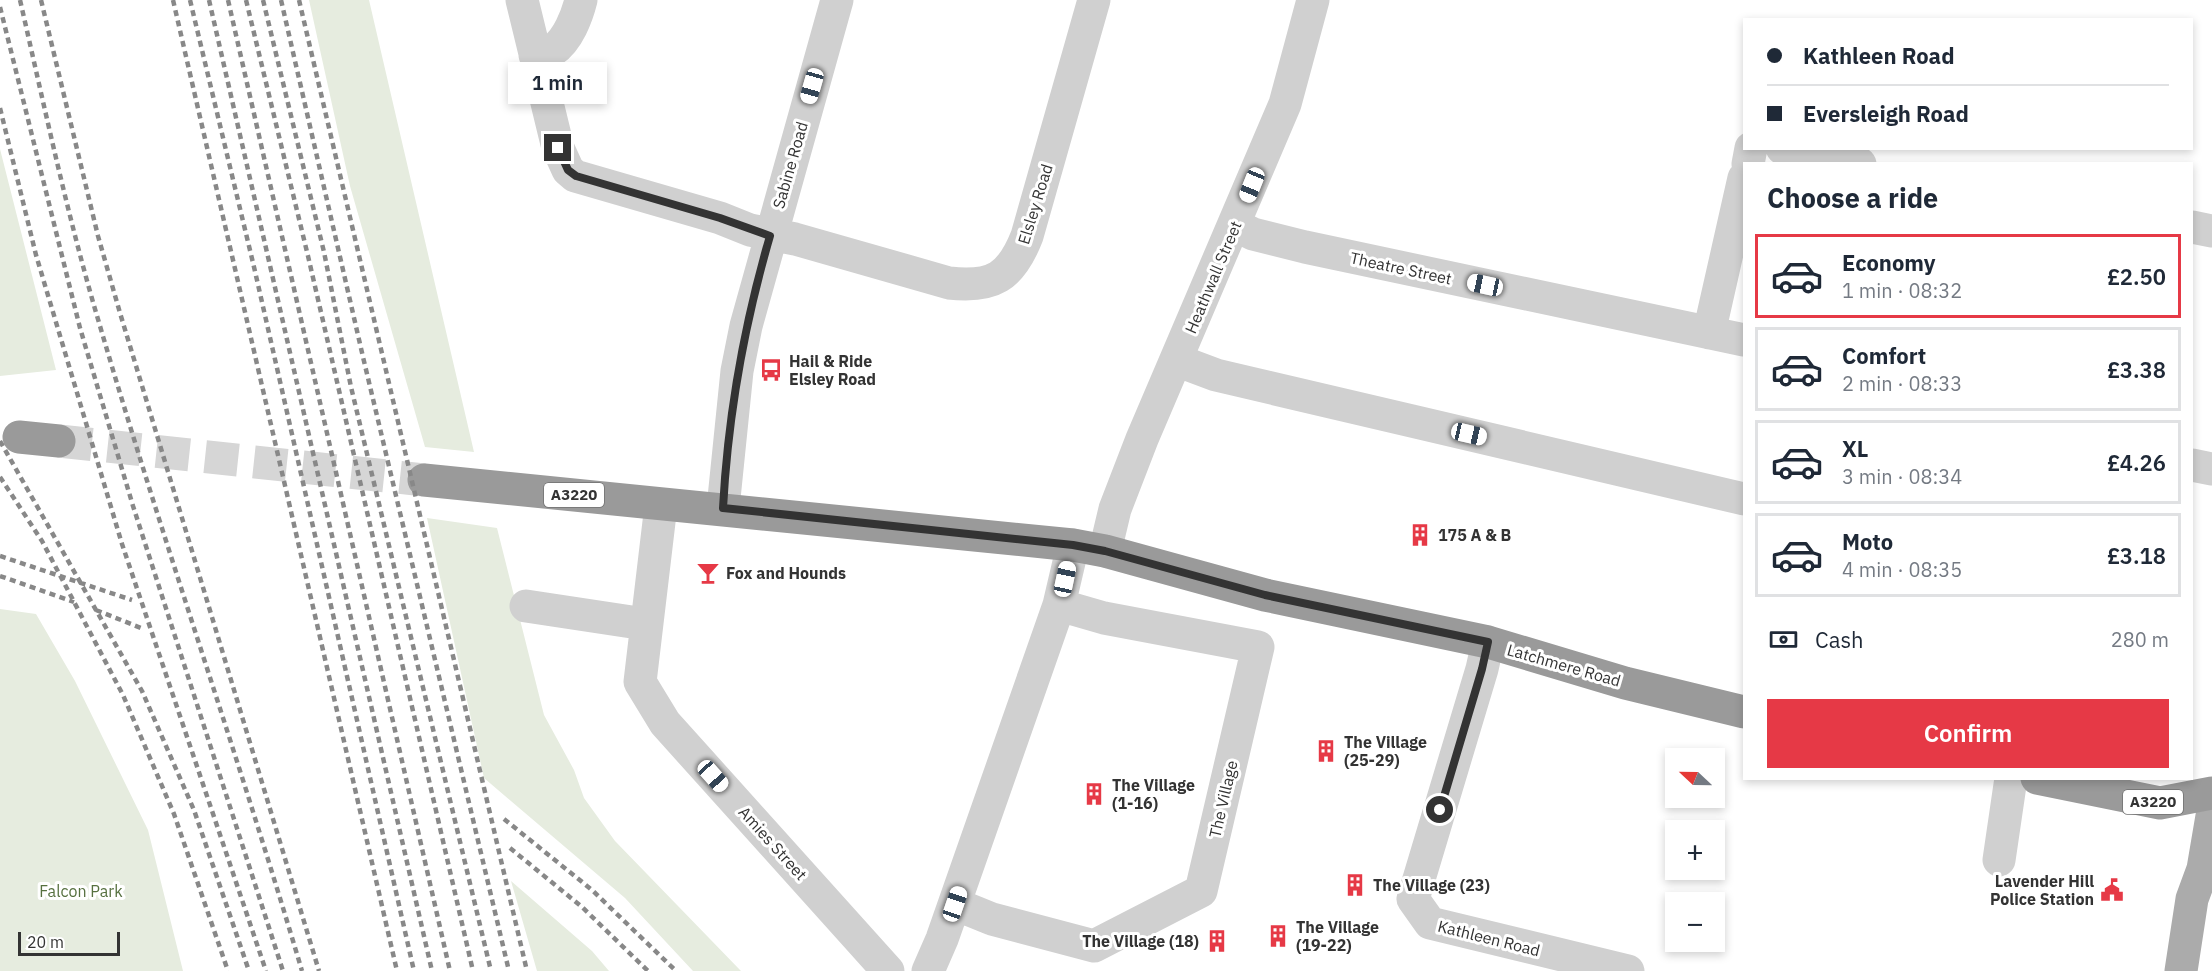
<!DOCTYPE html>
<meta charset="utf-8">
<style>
body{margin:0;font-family:"IBM Plex Sans",sans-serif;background:#f6f6f7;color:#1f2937;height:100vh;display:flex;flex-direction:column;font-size:22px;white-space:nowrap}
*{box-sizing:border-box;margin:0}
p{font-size:20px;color:#747a83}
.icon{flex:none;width:33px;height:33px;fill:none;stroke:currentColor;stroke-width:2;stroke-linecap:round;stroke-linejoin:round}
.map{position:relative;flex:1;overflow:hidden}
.sheet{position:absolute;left:1743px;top:162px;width:450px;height:618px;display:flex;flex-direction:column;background:#fff;border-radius:0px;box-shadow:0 3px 9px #0003}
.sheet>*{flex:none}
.banner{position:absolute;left:1743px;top:18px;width:450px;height:132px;border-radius:0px;box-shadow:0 3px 9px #0003;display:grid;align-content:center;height:132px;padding:0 24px;background:#fff}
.needle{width:39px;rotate:292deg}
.buttons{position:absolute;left:1665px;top:748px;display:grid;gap:12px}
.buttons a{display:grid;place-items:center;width:60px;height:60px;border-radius:0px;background:#fff;box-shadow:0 3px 9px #0003;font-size:30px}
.scale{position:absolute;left:18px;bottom:15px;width:102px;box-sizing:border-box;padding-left:6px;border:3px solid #333;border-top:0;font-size:16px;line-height:21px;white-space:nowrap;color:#333;-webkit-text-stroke:4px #fff;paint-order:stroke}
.end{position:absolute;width:27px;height:27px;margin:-14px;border:8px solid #333;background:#fff;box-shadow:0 0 0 3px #fff}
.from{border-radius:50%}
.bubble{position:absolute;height:42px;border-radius:0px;background:#fff;box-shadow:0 3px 9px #0003;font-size:20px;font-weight:600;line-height:42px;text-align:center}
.car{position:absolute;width:18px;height:36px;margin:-18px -9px;border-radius:8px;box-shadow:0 0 4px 2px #0007;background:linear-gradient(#fff 24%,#345 0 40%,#fff 0 76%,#345 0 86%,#fff 0)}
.banner b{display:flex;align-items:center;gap:21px;height:57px;font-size:22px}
.banner b+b{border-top:2px solid #e0e1e3}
.banner i{width:15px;height:15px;background:#1f2937}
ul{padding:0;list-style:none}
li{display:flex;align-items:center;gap:18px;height:84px;margin:0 12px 9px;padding:0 12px;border:3px solid #e0e1e3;border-radius:0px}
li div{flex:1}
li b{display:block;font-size:22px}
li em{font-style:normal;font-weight:600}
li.active{border-color:#e63946}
li>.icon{width:54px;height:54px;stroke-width:1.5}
h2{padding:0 24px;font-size:27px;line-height:72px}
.pay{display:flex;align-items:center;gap:15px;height:66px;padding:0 24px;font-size:22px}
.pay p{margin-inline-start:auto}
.cta{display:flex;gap:12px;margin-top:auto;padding:12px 24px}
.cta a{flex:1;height:69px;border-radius:0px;background:#e63946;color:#fff;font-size:24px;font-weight:600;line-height:69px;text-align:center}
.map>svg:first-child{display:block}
.green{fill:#e6ecdf}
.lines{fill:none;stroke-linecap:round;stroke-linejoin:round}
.highway-tunnel{stroke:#d6d6d6;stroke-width:33;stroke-dasharray:33 16;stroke-linecap:butt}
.minor{stroke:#d0d0d0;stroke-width:33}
.major{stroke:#ababab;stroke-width:33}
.highway{stroke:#9a9a9a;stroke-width:33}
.rail{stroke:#888;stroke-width:4.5;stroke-dasharray:6 4.5;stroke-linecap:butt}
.route{stroke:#333;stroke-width:8}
.labels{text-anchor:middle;stroke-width:6;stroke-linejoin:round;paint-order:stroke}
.shield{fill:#fff;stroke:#707070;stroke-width:1.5}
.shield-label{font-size:15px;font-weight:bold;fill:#333}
.street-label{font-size:16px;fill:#333;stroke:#fff}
.poi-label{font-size:16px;font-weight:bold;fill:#333;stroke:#fff;text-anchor:start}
.park-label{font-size:16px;fill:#56703f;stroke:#fff}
</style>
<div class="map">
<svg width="2212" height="971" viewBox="0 0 2212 971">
<rect width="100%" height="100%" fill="#fff"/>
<!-- green -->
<path class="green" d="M309 0H369L474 452 425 447 350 186Z
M0 149 56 370 0 376Z
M427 518 497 528 544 715 574 770 584 798 615 841 741 971H693L625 898 484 778Z
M0 609 36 614 75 681 148 830 183 971H0Z
M511 881 592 951 609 971H537Z"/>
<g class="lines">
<!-- highway-tunnel -->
<path class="highway-tunnel" d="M59 441 424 480"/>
<!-- minor -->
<path class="minor" d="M522 0 558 148 568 170 575 176 720 218 750 230 795 239 949 283C993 288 1011 277 1027 236L1094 0
M535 55C541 54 549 53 553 50 568 40 577 16 581 0
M1782 148 1860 164
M1748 164 1751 148
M1235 225 1253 234 1305 247 1744 340
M2192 227 2212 231
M1709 333 1744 178
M1176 360 1216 375 1744 499
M2192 465 2212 469
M661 505 640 682 665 723 888 971
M723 508 737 371 746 326 837 0
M1105 551 1115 509 1142 439 1285 104 1313 0
M526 606 645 624
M1488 642 1482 669 1413 899 1430 923 1628 971
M1999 860 2011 778
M955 904 992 919 1094 946 1201 891 1258 647 1104 618 1059 605
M928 971 942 939 1059 605 1073 545"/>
<!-- major -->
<path class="major" d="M2181 971 2192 899 2203 869 2212 816"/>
<!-- highway -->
<path class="highway" d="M19 437 59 441
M424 480 1073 545 1105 551 1265 595 1488 642 1625 683 1744 712
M2037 778 2160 803 2212 793"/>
<!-- rail -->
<path class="rail" d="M20 0C45 109 68 219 100 326 163 542 238 755 302 971
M41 0 98 236 120 313 319 971
M173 0 397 971
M190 0 254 267 414 971
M209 0 432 971
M228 0 450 971
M246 0 308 256 473 971
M263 0 324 252 351 387 491 971
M281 0 363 357 509 971
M299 0 527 971
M0 7 80 328 133 506 283 971
M0 108 36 255 122 544 266 971
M0 441 142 691 194 810 249 971
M0 477 42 541 123 695 174 814 228 971
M0 556 132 600
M0 576 74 602
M96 610 141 628
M504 819 592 890 676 971
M510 848 582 907 648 971"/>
</g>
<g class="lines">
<!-- route -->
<path class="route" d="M558 148 568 170 576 176 720 218 770 236C744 325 728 415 723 508L1073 545 1105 551 1265 595 1488 642 1482 669 1440 810"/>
</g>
<!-- icons -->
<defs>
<g id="bus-bare" transform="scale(1.8)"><path d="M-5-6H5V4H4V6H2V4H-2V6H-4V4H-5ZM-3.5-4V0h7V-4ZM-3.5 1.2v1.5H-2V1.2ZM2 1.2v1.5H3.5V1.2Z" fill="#e63946" stroke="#fff" stroke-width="2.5" paint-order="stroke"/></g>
<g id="building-bare" transform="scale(1.8)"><path d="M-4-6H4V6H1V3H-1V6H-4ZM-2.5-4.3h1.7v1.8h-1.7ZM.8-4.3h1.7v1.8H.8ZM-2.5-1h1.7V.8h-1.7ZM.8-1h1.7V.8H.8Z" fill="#e63946" stroke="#fff" stroke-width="2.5" paint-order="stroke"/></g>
<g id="bar-bare" transform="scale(1.8)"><path d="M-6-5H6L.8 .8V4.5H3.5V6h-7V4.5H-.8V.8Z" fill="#e63946" stroke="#fff" stroke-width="2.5" paint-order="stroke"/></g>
<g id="civic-bare" transform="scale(1.8)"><path d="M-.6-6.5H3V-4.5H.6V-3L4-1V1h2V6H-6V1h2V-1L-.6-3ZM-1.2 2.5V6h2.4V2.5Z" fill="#e63946" stroke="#fff" stroke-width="2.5" paint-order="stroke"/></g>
</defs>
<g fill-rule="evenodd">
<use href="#bus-bare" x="771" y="370"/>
<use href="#building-bare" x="1420" y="535"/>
<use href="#bar-bare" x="708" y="573"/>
<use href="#building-bare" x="1326" y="751"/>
<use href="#building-bare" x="1094" y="794"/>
<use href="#building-bare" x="1355" y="885"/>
<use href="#civic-bare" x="2112" y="890"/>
<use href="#building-bare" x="1278" y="936"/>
<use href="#building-bare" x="1217" y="941"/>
</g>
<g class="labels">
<!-- shield labels -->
<g class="shield">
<rect x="544" y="483" width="60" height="24" rx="4.5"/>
<rect x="2123" y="790" width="60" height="24" rx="4.5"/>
</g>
<g class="shield-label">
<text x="574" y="500">A3220</text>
<text x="2153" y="807">A3220</text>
</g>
<!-- street labels -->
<g class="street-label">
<text transform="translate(790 165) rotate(-74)" y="6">Sabine Road</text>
<text transform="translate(1035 204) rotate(-73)" y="6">Elsley Road</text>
<text transform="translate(1401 268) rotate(12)" y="6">Theatre Street</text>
<text transform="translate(1213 277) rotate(-67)" y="6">Heathwall Street</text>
<text transform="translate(1564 665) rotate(16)" y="6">Latchmere Road</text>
<text transform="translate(1223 799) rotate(-77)" y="6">The Village</text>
<text transform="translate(773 843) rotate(48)" y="6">Amies Street</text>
<text transform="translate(1489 938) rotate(14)" y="6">Kathleen Road</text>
</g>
<!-- poi labels -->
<g class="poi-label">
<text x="789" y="367">Hail &amp; Ride<tspan x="789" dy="18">Elsley Road</tspan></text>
<text x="1438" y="541">175 A &amp; B</text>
<text x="726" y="579">Fox and Hounds</text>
<text x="1344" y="748">The Village<tspan x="1344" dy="18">(25-29)</tspan></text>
<text x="1112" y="791">The Village<tspan x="1112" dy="18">(1-16)</tspan></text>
<text x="2094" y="887" text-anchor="end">Lavender Hill<tspan x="2094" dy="18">Police Station</tspan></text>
<text x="1373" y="891">The Village (23)</text>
<text x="1296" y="933">The Village<tspan x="1296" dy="18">(19-22)</tspan></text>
<text x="1199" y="947" text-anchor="end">The Village (18)</text>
</g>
<!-- park labels -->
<g class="park-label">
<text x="81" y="897">Falcon Park</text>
</g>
</g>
</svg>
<div class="buttons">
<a><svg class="needle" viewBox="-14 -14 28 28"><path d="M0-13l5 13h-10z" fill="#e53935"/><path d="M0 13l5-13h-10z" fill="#747a83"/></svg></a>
<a>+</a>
<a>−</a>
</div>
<div class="scale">20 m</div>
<i class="end from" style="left:1440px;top:810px"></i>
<i class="end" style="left:558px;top:148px"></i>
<div class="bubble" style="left:508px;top:62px;width:99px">1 min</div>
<i class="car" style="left:812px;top:86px;rotate:196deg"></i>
<i class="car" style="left:1252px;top:185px;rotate:202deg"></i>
<i class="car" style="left:1485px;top:285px;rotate:282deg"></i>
<i class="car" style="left:1469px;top:434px;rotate:103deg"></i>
<i class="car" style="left:1065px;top:579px;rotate:12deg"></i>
<i class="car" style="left:713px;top:776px;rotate:138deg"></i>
<i class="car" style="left:955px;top:904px;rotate:19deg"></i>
<div class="banner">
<b><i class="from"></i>Kathleen Road</b>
<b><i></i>Eversleigh Road</b>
</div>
<section class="sheet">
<h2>Choose a ride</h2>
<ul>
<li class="active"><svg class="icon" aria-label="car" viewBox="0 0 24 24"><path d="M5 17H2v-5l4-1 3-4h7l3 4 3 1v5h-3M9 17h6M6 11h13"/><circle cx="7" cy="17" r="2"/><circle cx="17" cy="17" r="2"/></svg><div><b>Economy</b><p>1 min · 08:32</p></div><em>£2.50</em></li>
<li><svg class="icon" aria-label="car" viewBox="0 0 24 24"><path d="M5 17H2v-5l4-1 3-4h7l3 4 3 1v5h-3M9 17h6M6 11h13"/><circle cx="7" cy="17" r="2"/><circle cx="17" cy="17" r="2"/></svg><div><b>Comfort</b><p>2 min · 08:33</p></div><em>£3.38</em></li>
<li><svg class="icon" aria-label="car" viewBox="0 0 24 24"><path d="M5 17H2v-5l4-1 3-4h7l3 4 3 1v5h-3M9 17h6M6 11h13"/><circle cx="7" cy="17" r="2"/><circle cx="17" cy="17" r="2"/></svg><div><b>XL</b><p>3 min · 08:34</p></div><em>£4.26</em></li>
<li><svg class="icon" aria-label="car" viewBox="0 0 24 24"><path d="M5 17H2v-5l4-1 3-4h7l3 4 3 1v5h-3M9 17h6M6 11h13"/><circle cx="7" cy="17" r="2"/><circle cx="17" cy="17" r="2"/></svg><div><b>Moto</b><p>4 min · 08:35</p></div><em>£3.18</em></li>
</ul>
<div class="pay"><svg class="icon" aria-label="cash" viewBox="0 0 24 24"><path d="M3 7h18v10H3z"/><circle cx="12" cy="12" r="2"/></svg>Cash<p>280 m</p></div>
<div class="cta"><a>Confirm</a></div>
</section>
</div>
